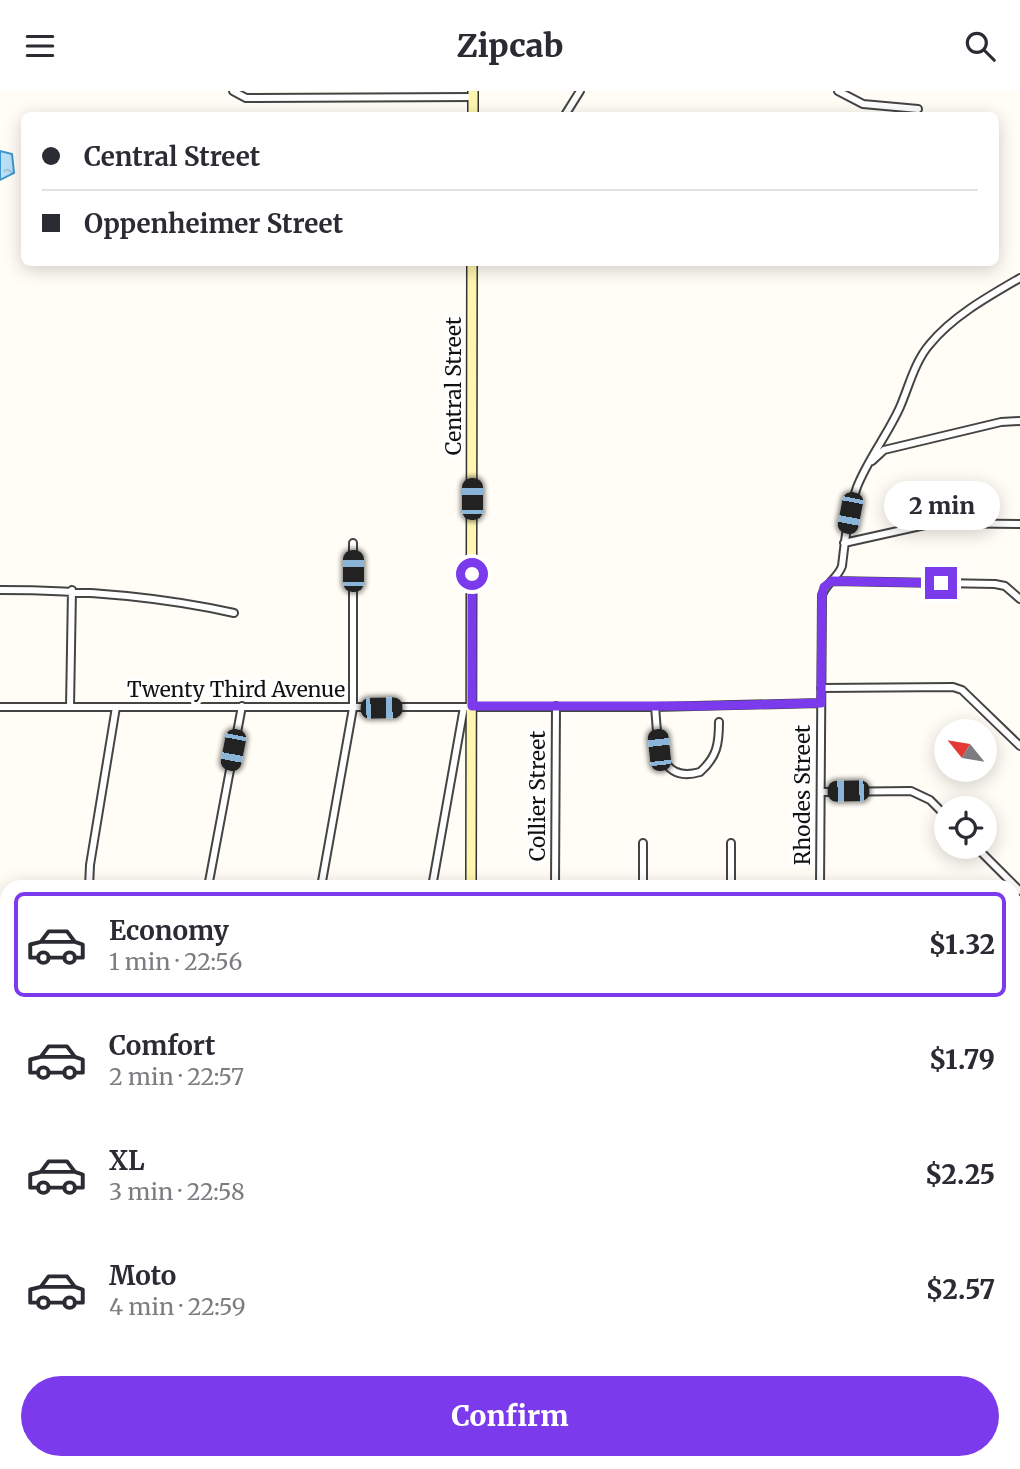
<!DOCTYPE html>
<meta charset="utf-8">
<style>
body{margin:0;font-family:Merriweather,serif;background:#f2f2f3;color:#2b2b33;height:100vh;display:flex;flex-direction:column;font-size:26px;white-space:nowrap}
*{box-sizing:border-box;margin:0}
p{font-size:23px;color:#7c7c81}
.icon{flex:none;width:38px;height:38px;fill:none;stroke:currentColor;stroke-width:2;stroke-linecap:round;stroke-linejoin:round}
.map{position:relative;flex:1;overflow:hidden}
.sheet{position:absolute;left:0px;top:789px;width:1020px;height:590px;display:flex;flex-direction:column;background:#fff;border-radius:21px 21px 0 0;box-shadow:0 4px 18px #0003}
.sheet>*{flex:none}
.hud{position:absolute;left:21px;top:21px;width:978px;height:154px;border-radius:10px;box-shadow:0 4px 18px #0003;display:grid;align-content:center;height:154px;padding:0 21px;background:#fff}
.needle{width:46px;rotate:300deg}
.fabs{position:absolute;left:934px;top:628px;display:grid;gap:14px}
.fabs a{display:grid;place-items:center;width:63px;height:63px;border-radius:50%;background:#fff;box-shadow:0 4px 18px #0003;font-size:35px}
.end{position:absolute;width:32px;height:32px;margin:-16px;border:9px solid #7c3aed;background:#fff;box-shadow:0 0 0 4px #fff}
.from{border-radius:50%}
.bubble{position:absolute;height:49px;border-radius:24px;background:#fff;box-shadow:0 4px 18px #0003;font-size:23px;font-weight:800;line-height:49px;text-align:center}
.car{position:absolute;width:21px;height:42px;margin:-21px -10px;border-radius:9px;box-shadow:0 0 5px 2px #0007;background:linear-gradient(#222 24%,#8ab4d8 0 40%,#222 0 76%,#8ab4d8 0 86%,#222 0)}
.hud b{display:flex;align-items:center;gap:24px;height:66px;font-size:26px}
.hud b+b{border-top:2px solid #e1e1e2}
.hud i{width:18px;height:18px;background:#2b2b33}
ul{padding:12px 0 0;list-style:none}
li{display:flex;align-items:center;gap:21px;height:105px;margin:0 14px 10px;padding:0 7px;border:4px solid transparent;border-radius:10px}
li div{flex:1}
li b{display:block;font-size:26px}
li em{font-style:normal;font-weight:800}
li.on{border-color:#7c3aed}
li>.icon{width:63px;height:63px;stroke-width:1.5}
.primary-button{display:flex;gap:14px;margin-top:auto;padding:14px 21px}
.primary-button a{flex:1;height:80px;border-radius:42px;background:#7c3aed;color:#fff;font-size:28px;font-weight:800;line-height:80px;text-align:center}
header{display:flex;justify-content:space-between;align-items:center;height:91px;padding:0 21px;background:#fff;font-size:32px;font-weight:800}
.map>svg:first-child{display:block}
.water{fill:url(#water-ripples);stroke:#3f96cf;stroke-width:2}
.lines{fill:none;stroke-linecap:round;stroke-linejoin:round}
.street-casing{stroke:#444;stroke-width:10}
.secondary-casing{stroke:#333;stroke-width:12}
.street{stroke:#fff;stroke-width:6}
.secondary{stroke:#fff6b0;stroke-width:9}
.route{stroke:#7c3aed;stroke-width:9}
.labels{text-anchor:middle;stroke-width:7;stroke-linejoin:round;paint-order:stroke}
.street-label{font-size:21px;fill:#111;stroke:#fff}
</style>
<header><svg class="icon" aria-label="menu" viewBox="0 0 24 24"><path d="M4 6h16M4 12h16M4 18h16"/></svg>Zipcab<svg class="icon" aria-label="search" viewBox="0 0 24 24"><circle cx="10" cy="10" r="6"/><path d="M15 15l6 6"/></svg></header>
<div class="map">
<svg width="1020" height="1378" viewBox="0 0 1020 1378">
<defs>
<pattern id="water-ripples" width="26" height="14" patternUnits="userSpaceOnUse" patternTransform="scale(1.75)"><rect width="26" height="14" fill="#b9e0f7"/><path d="M2 4q2-2 4 0t4 0M15 11q2-2 4 0t4 0" fill="none" stroke="#9ebfd3"/></pattern>
</defs>
<rect width="100%" height="100%" fill="#fffdf5"/>
<!-- water -->
<path class="water" d="M0 60 12 63 14 82 0 89Z"/>
<g class="lines">
<!-- street casing -->
<g class="street-casing">
<path id="street" d="M233 0 246 7 473 6
M838 0 863 13 918 18
M565 24 580 0
M872 370 884 359 1001 331 1020 330
M844 452 934 432 1020 433
M832 490 995 493 1005 495 1020 508
M0 499C78 499 158 505 234 522
M821 597 953 596 962 599 1020 655
M0 616H655L821 612
M70 616 72 499
M655 616C658 644 655 694 700 681 717 666 719 653 719 631
M821 701 911 700 930 709 947 726
M643 752V796
M731 752V796
M976 756 1020 800
M89 796 90 774 116 616
M208 796 242 615
M321 796 353 617V452
M432 796 464 616
M555 796 556 615
M820 796 822 504C826 492 838 487 842 475 845 449 848 421 857 396 868 368 888 343 900 316 909 295 915 270 930 253 953 225 989 205 1020 187
M1013 938H1020
M0 1256H7
M1013 1256H1020
M1013 1370H1020
M557 1372V1378
M746 1372V1378
M101 1378 102 1372
M225 1378 226 1372
M338 1378 339 1372
M445 1378 446 1372"/>
</g>
<!-- secondary casing -->
<g class="secondary-casing">
<path id="secondary" d="M473 24V0
M471 796 472 172
M0 935H7
M476 1378V1372"/>
</g>
<!-- street -->
<use href="#street" class="street"/>
<!-- secondary -->
<use href="#secondary" class="secondary"/>
</g>
<g class="lines">
<!-- route -->
<path class="route" d="M472 483V615H698L821 612 822 504 824 496 832 490 941 492"/>
</g>
<g class="labels">
<!-- street labels -->
<g class="street-label">
<text transform="translate(454 295) rotate(-90)" y="7">Central Street</text>
<text x="236" y="606">Twenty Third Avenue</text>
<text transform="translate(803 704) rotate(-90)" y="7">Rhodes Street</text>
<text transform="translate(538 705) rotate(-90)" y="7">Collier Street</text>
</g>
</g>
</svg>
<div class="fabs">
<a><svg class="needle" viewBox="-14 -14 28 28"><path d="M0-13l5 13h-10z" fill="#e53935"/><path d="M0 13l5-13h-10z" fill="#7c7c81"/></svg></a>
<a><svg class="icon" aria-label="locate" viewBox="0 0 24 24"><circle cx="12" cy="12" r="6"/><path d="M12 2v4M12 18v4M2 12h4M18 12h4"/></svg></a>
</div>
<i class="end from" style="left:472px;top:483px"></i>
<i class="end" style="left:941px;top:492px"></i>
<div class="bubble" style="left:884px;top:390px;width:116px">2 min</div>
<i class="car" style="left:472px;top:408px;rotate:0deg"></i>
<i class="car" style="left:850px;top:422px;rotate:191deg"></i>
<i class="car" style="left:353px;top:480px;rotate:0deg"></i>
<i class="car" style="left:381px;top:617px;rotate:89deg"></i>
<i class="car" style="left:233px;top:659px;rotate:191deg"></i>
<i class="car" style="left:659px;top:659px;rotate:354deg"></i>
<i class="car" style="left:848px;top:700px;rotate:269deg"></i>
<div class="hud">
<b><i class="from"></i>Central Street</b>
<b><i></i>Oppenheimer Street</b>
</div>
<section class="sheet">
<ul>
<li class="on"><svg class="icon" aria-label="car" viewBox="0 0 24 24"><path d="M5 17H2v-5l4-1 3-4h7l3 4 3 1v5h-3M9 17h6M6 11h13"/><circle cx="7" cy="17" r="2"/><circle cx="17" cy="17" r="2"/></svg><div><b>Economy</b><p>1 min · 22:56</p></div><em>$1.32</em></li>
<li><svg class="icon" aria-label="car" viewBox="0 0 24 24"><path d="M5 17H2v-5l4-1 3-4h7l3 4 3 1v5h-3M9 17h6M6 11h13"/><circle cx="7" cy="17" r="2"/><circle cx="17" cy="17" r="2"/></svg><div><b>Comfort</b><p>2 min · 22:57</p></div><em>$1.79</em></li>
<li><svg class="icon" aria-label="car" viewBox="0 0 24 24"><path d="M5 17H2v-5l4-1 3-4h7l3 4 3 1v5h-3M9 17h6M6 11h13"/><circle cx="7" cy="17" r="2"/><circle cx="17" cy="17" r="2"/></svg><div><b>XL</b><p>3 min · 22:58</p></div><em>$2.25</em></li>
<li><svg class="icon" aria-label="car" viewBox="0 0 24 24"><path d="M5 17H2v-5l4-1 3-4h7l3 4 3 1v5h-3M9 17h6M6 11h13"/><circle cx="7" cy="17" r="2"/><circle cx="17" cy="17" r="2"/></svg><div><b>Moto</b><p>4 min · 22:59</p></div><em>$2.57</em></li>
</ul>
<div class="primary-button"><a>Confirm</a></div>
</section>
</div>
